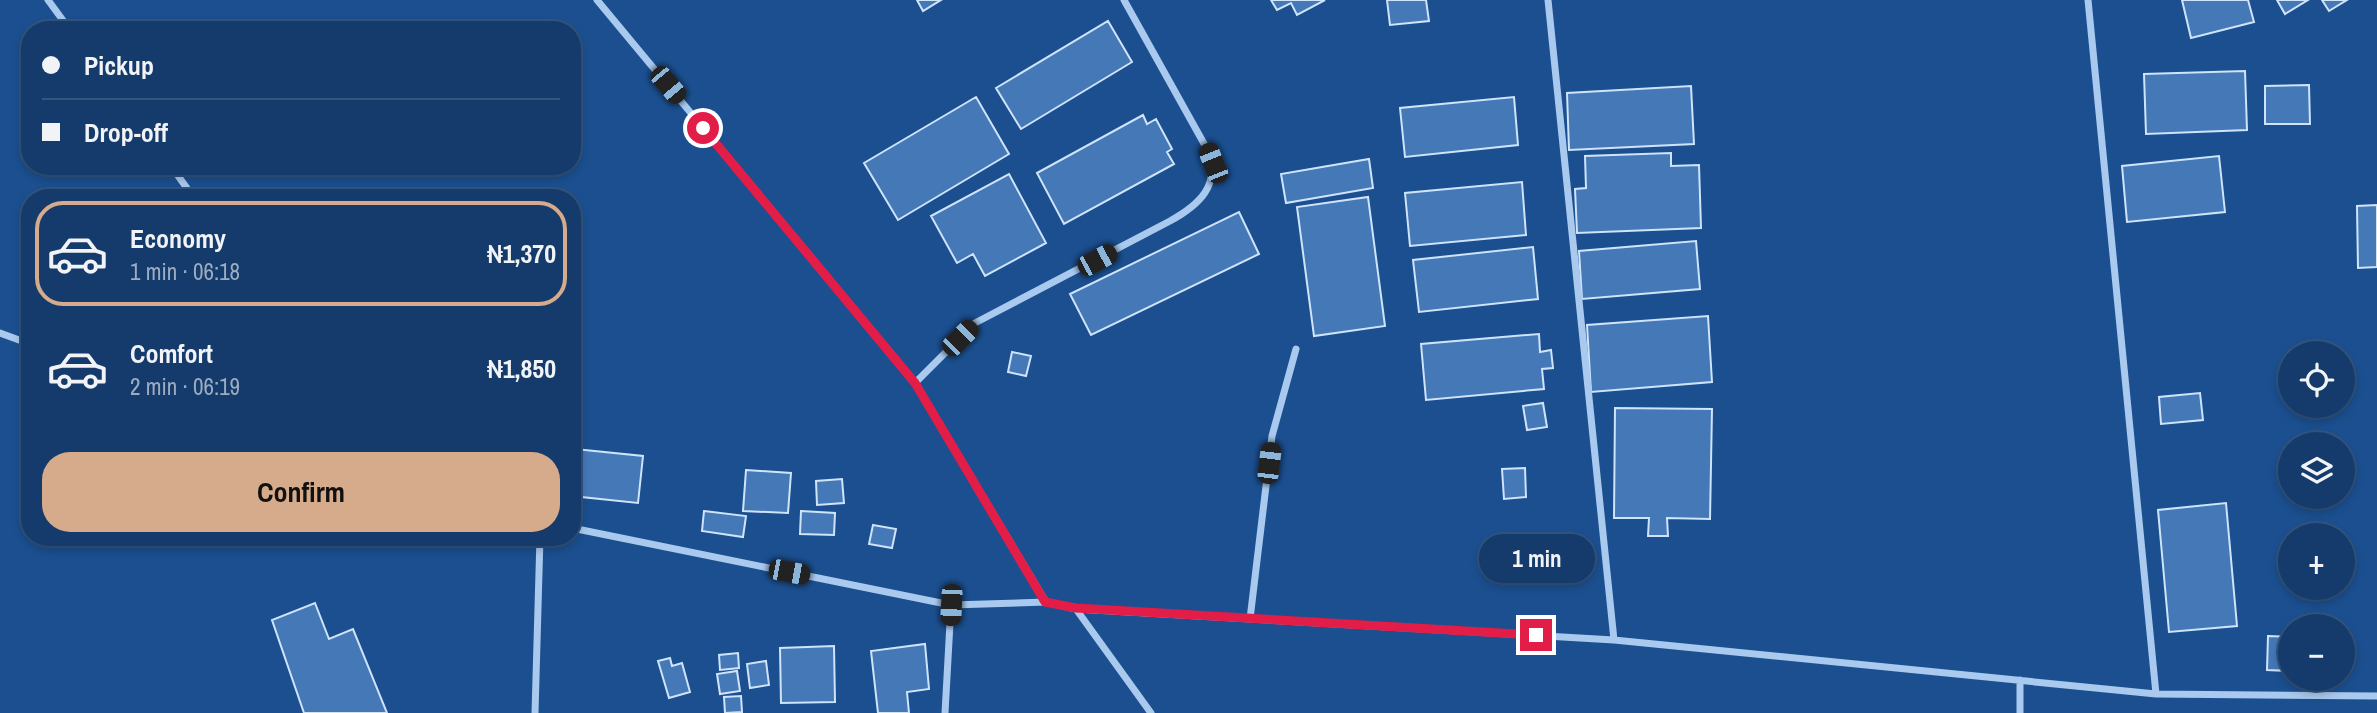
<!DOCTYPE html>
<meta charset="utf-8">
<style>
body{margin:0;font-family:"Archivo Narrow",sans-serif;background:#214673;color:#f1f3f6;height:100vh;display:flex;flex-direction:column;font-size:26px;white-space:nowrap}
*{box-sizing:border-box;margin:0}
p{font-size:23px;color:#9dadc1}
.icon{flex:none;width:38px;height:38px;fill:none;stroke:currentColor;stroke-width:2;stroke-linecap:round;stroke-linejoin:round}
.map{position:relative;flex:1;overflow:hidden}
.details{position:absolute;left:21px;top:189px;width:560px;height:357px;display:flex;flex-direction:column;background:#143b6b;border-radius:28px;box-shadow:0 4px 10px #0003,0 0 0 2px #33557e}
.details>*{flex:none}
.top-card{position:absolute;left:21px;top:21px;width:560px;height:154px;border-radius:28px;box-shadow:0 4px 10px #0003,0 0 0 2px #33557e;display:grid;align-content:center;height:154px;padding:0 21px;background:#143b6b}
.controls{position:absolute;left:2278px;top:341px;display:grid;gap:14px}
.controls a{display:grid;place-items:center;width:77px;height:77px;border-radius:50%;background:#143b6b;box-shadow:0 4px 10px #0003,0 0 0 2px #33557e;font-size:35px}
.end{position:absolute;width:32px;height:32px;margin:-16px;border:9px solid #e11d48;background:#fff;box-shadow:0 0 0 4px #fff}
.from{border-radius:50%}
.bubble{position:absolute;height:49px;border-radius:24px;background:#143b6b;box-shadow:0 4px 10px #0003,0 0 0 2px #33557e;font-size:23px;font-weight:700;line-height:49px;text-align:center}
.car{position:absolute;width:21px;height:42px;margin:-21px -10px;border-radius:9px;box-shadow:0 0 5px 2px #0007;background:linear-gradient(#222 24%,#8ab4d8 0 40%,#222 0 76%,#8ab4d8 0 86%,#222 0)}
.top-card b{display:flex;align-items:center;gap:24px;height:66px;font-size:26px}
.top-card b+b{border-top:2px solid #33557e}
.top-card i{width:18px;height:18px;background:#f1f3f6}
ul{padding:12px 0 0;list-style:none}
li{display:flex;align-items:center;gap:21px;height:105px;margin:0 14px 10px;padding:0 7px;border:4px solid transparent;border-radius:28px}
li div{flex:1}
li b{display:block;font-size:26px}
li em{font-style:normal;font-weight:700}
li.current{border-color:#d6ab8b}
li>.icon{width:63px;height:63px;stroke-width:1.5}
.primary-button{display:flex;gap:14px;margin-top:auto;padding:14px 21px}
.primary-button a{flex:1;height:80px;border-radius:28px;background:#d6ab8b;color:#111;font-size:28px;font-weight:700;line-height:80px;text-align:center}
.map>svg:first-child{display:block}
.building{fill:#4478b7;stroke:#cfe3fa;stroke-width:2}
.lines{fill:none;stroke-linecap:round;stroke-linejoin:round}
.minor{stroke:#a9c9ee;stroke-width:7}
.route{stroke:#e11d48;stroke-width:9}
</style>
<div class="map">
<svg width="2377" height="713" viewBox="0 0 2377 713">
<rect width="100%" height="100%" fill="#1b4f8f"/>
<!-- building -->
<path class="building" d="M917 0H941L923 11Z
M1271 0H1325L1297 15 1291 3 1277 10Z
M1387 0H1426L1429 21 1390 25Z
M2182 0H2248L2254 22 2191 38Z
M2277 0H2308L2285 14Z
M2322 0H2347L2329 11Z
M1108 21 1132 62 1021 129 996 88Z
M2245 71 2247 130 2146 134 2144 74Z
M2309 85 2310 124H2265V86Z
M1691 86 1694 144 1569 150 1567 93Z
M976 97 1009 154 898 220 864 163Z
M1514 97 1518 145 1405 157 1400 108Z
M1143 115 1147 124 1156 119 1172 149 1167 152 1174 164 1064 224 1037 173Z
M1671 153V166L1699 165 1701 228 1577 233 1575 189 1586 188 1585 156Z
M2219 156 2225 212 2127 222 2122 166Z
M1369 159 1373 188 1286 203 1281 174Z
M1009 174 1046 243 985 276 973 254 957 263 931 216Z
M1522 182 1526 235 1410 246 1405 193Z
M1368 197 1385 326 1314 336 1297 207Z
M2377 205V267L2358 268 2357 206Z
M1239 212 1259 254 1091 335 1070 294Z
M1696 241 1700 289 1582 299 1579 251Z
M1533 247 1538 299 1419 312 1413 260Z
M1708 316 1712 382 1591 392 1587 325Z
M1539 334 1540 352 1551 350 1553 368 1542 369 1544 389 1426 400 1421 344Z
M1012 352 1031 356 1026 376 1008 372Z
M2200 393 2203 420 2161 424 2159 397Z
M1543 403 1547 427 1527 430 1523 406Z
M1615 408 1712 409 1710 519 1667 518 1668 536H1648L1649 518H1614Z
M575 449 643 456 638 503 572 496Z
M1525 468 1526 497 1504 499 1502 469Z
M746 470 791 473 788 513 743 511Z
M842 479 844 503 817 505 816 481Z
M2226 503 2237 626 2169 632 2158 510Z
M704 511 746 516 743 537 702 531Z
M801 511 835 513 834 535 800 534Z
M873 525 896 529 892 548 869 544Z
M1536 537 1537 568H1498V538Z
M1544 539H1571L1570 568H1544Z
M315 603 329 639 353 629 387 713H304L272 620Z
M2268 636 2291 637V671L2267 670Z
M925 644 929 689 907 692 909 713H878L871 651Z
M834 646 835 702 781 703 780 648Z
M738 653 739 668 720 670 719 655Z
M670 658 672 666 682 663 690 692 669 698 658 661Z
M766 661 769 685 750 688 747 664Z
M737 671 740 691 720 694 717 674Z
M741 696 742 712 725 713 724 697Z"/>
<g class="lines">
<!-- minor -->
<path class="minor" d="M48 0 70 30
M597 0 915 383 1046 602
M1548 0 1614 640
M2088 0 2156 694
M171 166 194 198
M0 333 30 344
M915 383 975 323 1170 221C1199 205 1222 185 1207 149L1124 0
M572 528 951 605 1046 602 1076 609 1614 640 2156 694 2377 696
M1076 609 1151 713
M1250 619 1272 436 1296 349
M535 713 540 537
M945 713 951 605
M2020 713V680"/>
</g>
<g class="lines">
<!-- route -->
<path class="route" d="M703 128 915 383 1045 602 1076 608 1536 635"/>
</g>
</svg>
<div class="controls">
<a><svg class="icon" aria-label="locate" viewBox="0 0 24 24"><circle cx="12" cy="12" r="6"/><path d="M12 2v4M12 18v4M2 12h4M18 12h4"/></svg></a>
<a><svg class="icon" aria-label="layers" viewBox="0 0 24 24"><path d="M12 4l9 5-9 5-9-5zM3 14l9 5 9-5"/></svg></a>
<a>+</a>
<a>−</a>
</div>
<i class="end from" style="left:703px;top:128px"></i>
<i class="end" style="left:1536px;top:635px"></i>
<div class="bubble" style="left:1479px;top:534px;width:116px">1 min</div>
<i class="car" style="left:668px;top:85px;rotate:140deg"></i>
<i class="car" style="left:1213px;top:163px;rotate:338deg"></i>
<i class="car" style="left:1097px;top:260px;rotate:62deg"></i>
<i class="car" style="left:960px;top:338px;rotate:45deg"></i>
<i class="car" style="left:1269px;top:463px;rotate:7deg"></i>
<i class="car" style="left:789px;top:572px;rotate:101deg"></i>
<i class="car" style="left:951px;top:605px;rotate:183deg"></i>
<div class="top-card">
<b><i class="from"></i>Pickup</b>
<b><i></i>Drop-off</b>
</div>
<section class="details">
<ul>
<li class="current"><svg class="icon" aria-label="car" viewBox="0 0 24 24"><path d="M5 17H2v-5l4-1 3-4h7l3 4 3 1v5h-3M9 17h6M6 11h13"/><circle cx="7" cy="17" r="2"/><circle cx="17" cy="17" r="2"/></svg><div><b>Economy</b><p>1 min · 06:18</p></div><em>₦1,370</em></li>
<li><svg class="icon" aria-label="car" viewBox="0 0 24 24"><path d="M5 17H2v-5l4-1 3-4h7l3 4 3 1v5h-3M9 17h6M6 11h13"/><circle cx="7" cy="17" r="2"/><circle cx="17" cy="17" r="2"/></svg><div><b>Comfort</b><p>2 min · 06:19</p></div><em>₦1,850</em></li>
</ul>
<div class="primary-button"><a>Confirm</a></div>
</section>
</div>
